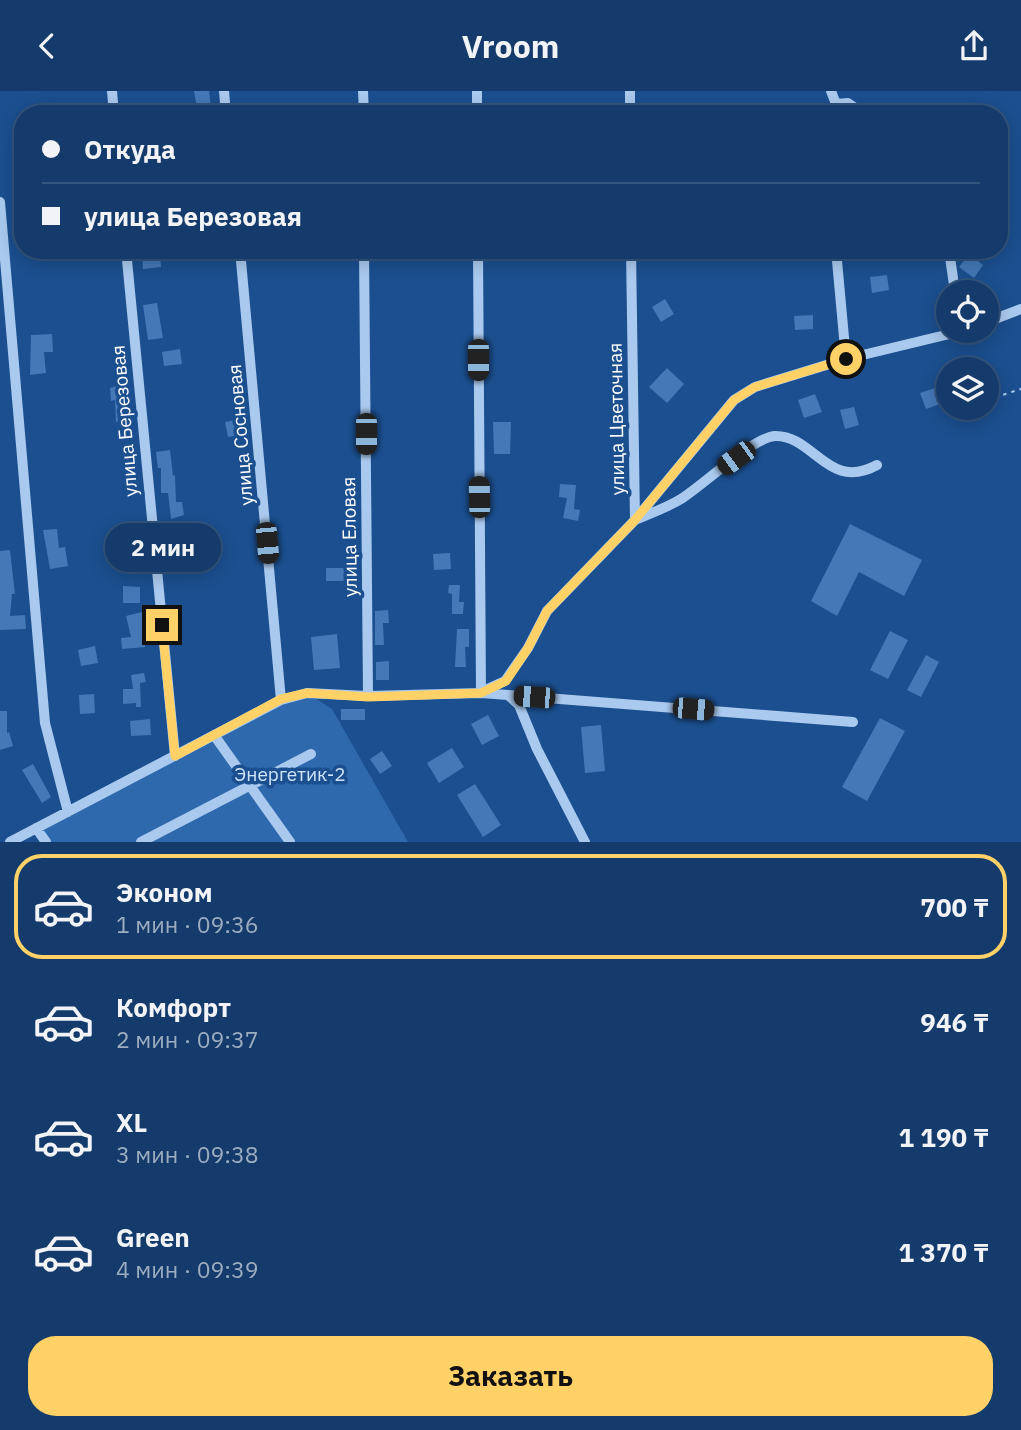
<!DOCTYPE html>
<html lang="ru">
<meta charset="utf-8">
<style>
body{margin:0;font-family:"IBM Plex Sans",sans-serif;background:#214673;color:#f1f3f6;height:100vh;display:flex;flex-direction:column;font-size:26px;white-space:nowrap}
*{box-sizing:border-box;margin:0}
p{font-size:23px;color:#9dadc1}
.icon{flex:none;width:38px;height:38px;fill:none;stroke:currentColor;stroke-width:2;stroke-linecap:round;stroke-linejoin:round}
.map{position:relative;height:751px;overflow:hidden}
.panel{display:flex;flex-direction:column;background:#143b6b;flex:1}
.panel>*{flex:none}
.top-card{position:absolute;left:14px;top:14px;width:994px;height:154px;border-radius:28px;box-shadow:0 4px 18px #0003,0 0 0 2px #33557e;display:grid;align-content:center;height:154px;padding:0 28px;background:#143b6b}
.tools{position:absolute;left:936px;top:189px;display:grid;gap:14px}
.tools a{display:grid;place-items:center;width:63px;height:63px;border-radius:50%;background:#143b6b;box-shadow:0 4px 18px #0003,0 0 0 2px #33557e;font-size:35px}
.end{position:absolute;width:32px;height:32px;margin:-16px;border:9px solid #ffd166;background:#111;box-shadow:0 0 0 4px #111}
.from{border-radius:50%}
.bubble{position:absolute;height:49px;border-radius:24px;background:#143b6b;box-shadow:0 4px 18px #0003,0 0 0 2px #33557e;font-size:23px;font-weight:700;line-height:49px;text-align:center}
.car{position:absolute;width:21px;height:42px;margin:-21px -10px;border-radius:9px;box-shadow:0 0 5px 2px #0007;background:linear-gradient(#222 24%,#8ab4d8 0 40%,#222 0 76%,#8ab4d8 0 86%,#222 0)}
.top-card b{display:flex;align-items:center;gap:24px;height:66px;font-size:26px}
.top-card b+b{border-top:2px solid #33557e}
.top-card i{width:18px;height:18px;background:#f1f3f6}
ul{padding:12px 0 0;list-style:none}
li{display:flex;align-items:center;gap:21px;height:105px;margin:0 14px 10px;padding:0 14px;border:4px solid transparent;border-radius:28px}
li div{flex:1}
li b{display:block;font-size:26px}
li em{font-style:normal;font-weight:700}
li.selected{border-color:#ffd166}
li>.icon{width:63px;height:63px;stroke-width:1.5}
.cta{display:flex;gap:14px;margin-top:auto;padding:14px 28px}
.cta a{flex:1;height:80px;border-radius:28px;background:#ffd166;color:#111;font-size:28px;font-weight:700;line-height:80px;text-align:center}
header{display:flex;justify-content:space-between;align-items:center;height:91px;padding:0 28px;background:#143b6b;font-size:32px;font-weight:700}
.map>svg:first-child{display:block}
.green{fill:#2e69ad}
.building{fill:#4478b7}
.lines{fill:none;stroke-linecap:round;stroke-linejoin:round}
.path{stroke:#a9c9ee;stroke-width:2;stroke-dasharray:3.5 5;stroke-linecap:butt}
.minor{stroke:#a9c9ee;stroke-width:10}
.route{stroke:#ffd166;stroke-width:9}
.labels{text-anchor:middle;stroke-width:7;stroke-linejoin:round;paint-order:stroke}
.street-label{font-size:19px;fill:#fff;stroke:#1b4f8f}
.park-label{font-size:19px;fill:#cfe3fa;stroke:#1b4f8f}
</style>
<header><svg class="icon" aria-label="back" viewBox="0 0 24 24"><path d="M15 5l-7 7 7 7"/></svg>Vroom<svg class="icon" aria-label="share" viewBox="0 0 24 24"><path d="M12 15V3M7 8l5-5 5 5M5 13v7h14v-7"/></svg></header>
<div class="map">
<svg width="1021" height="751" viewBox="0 0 1021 751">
<rect width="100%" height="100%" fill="#1b4f8f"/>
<!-- green -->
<path class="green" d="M307 602 332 618 408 751H46L36 737 175 665Z"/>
<!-- building -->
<path class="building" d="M194 0H209L212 23H198Z
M160 162 161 176 143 178 142 163Z
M969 163 983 174 974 187 959 176Z
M887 184 889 199 872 202 870 186Z
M665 208 674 223 661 231 652 216Z
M157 212 163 247 148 249 143 214Z
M813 224V238L795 239 794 225Z
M52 243 53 261H44L46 282 30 284 31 244Z
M180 258 182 273 164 275 162 261Z
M667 277 684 293 667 312 649 296Z
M120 294 122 316 128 315V331H116L115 309 111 310 110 297Z
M935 297 940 313 926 318 920 302Z
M815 303 822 321 804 327 798 309Z
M854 316 859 334 845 338 840 319Z
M242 328 245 343 228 346 225 331Z
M493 331H511L510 363H494Z
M170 359 173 385 175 384 176 411H182L184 424 171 428 168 402H161V377H158L156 361Z
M560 393 576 394 574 418 580 419 578 430 563 427 567 407 559 406Z
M850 433 922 469 904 505 859 481 837 525 811 510Z
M57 438 59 457 65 456 68 475 50 478 43 439Z
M168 439H181L183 473 171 474Z
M10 459 15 503H12L10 525 25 524 26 538 0 539V460Z
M450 462 451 478 434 479 433 463Z
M326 477H348V490H326Z
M449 494H460L459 511H464L463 523H452V503L448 502Z
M123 495 140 496V512H123Z
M388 519 389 532H383L384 554H375V520Z
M142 521 146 538 143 539 145 556 122 558 121 547 131 546 126 525Z
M457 538H469V556H465L466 576H455Z
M890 540 908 549 888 588 870 579Z
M337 543 340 577 314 579 311 546Z
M95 555 98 572 81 575 78 559Z
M926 564 939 571 921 606 907 599Z
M389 570V589H376V571Z
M144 582 146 591 140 592 141 616H136V612L123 613V598H133L131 584Z
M94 603 95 622 80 623 79 604Z
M341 618H365V629H341Z
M0 620H7V642L9 641 13 655 0 659Z
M488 624 499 645 482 654 471 633Z
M880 627 905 640 867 710 842 696Z
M150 628 151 644 131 645 130 630Z
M601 634 605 680 585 682 581 636Z
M452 657 464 676 439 692 427 672Z
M382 660 392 675 380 683 370 668Z
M33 673 51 706 42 712 22 679Z
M475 693 501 734 483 746 457 704Z"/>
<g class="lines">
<!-- path -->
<path class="path" d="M987 309 1021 298
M946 322 963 317"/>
<!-- minor -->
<path class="minor" d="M112 0 114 23
M224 0 226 23
M363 0 364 23
M477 0V23
M630 0V23
M831 0 836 13
M828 23 836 13 848 12 864 23
M0 111 45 632 68 721
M126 159 175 665
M240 159 281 609
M364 159 368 605
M478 159 481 602
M836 159 846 268
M949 159 955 201
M987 231 1021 218
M637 428C652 422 668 416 681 408 702 395 754 346 775 345 814 344 828 401 877 374
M635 429 734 309 755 296 846 268 962 240
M483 600 505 590 528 557 547 520 635 429 631 159
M508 604 853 631
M214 644 290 751
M36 737 46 751
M10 751 281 609 307 602 368 605 481 602 508 604 519 614 537 658 585 751
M141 751 311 663"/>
</g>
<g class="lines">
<!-- route -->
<path class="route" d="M162 534 175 665 281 608 307 602 368 606 481 602 506 590 528 557 547 520 635 429 734 309 755 296 846 268"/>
</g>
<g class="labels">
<!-- street labels -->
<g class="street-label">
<text transform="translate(616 328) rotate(-91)" y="7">улица Цветочная</text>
<text transform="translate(124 330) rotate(-95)" y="7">улица Березовая</text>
<text transform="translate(240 344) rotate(-95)" y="7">улица Сосновая</text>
<text transform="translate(349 446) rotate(-91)" y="7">улица Еловая</text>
</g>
<!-- park labels -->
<g class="park-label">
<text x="290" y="690">Энергетик-2</text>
</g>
</g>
</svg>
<div class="tools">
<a><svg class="icon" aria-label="locate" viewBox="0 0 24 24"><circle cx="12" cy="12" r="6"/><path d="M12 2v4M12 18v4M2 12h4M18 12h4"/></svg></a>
<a><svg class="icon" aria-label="layers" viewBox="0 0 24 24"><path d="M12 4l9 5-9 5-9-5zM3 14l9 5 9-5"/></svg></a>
</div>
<i class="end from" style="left:846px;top:268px"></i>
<i class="end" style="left:162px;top:534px"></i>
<div class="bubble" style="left:105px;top:432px;width:116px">2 мин</div>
<i class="car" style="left:478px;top:269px;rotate:180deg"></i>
<i class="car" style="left:366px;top:343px;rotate:180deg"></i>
<i class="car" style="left:736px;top:367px;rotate:234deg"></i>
<i class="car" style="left:479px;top:406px;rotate:359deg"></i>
<i class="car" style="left:267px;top:452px;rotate:175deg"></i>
<i class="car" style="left:534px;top:606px;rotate:274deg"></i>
<i class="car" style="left:693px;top:618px;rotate:95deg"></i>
<div class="top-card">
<b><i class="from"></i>Откуда</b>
<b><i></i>улица Березовая</b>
</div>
</div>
<section class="panel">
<ul>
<li class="selected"><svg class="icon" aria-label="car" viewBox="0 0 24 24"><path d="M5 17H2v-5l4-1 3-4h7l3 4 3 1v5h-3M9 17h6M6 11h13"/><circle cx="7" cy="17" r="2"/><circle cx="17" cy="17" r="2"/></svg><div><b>Эконом</b><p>1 мин · 09:36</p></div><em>700 ₸</em></li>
<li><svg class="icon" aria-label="car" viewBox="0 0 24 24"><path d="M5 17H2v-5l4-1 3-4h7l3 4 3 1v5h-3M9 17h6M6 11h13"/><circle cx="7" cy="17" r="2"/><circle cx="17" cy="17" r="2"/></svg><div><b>Комфорт</b><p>2 мин · 09:37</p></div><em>946 ₸</em></li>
<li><svg class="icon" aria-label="car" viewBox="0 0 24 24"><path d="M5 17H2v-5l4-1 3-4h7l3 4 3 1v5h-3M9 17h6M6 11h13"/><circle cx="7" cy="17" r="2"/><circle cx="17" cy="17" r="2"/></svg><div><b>XL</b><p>3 мин · 09:38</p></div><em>1 190 ₸</em></li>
<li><svg class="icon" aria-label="car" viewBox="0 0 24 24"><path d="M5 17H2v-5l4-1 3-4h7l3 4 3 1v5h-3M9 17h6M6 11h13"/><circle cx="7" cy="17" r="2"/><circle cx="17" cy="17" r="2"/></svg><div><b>Green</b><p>4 мин · 09:39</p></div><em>1 370 ₸</em></li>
</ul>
<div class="cta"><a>Заказать</a></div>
</section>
